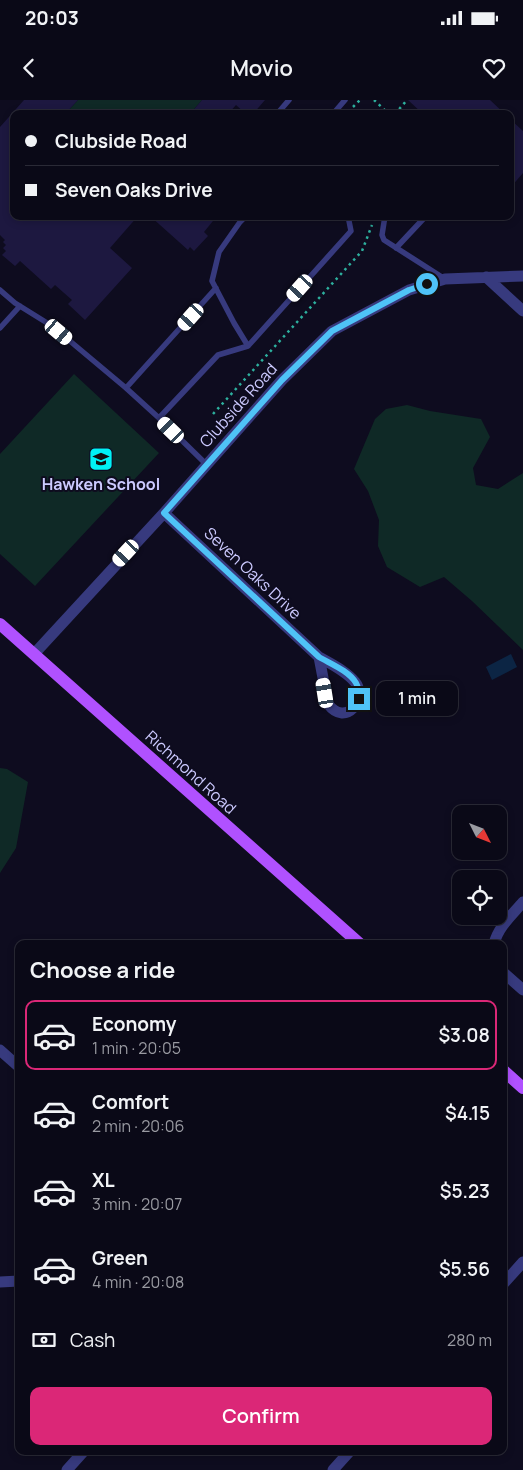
<!DOCTYPE html>
<meta charset="utf-8">
<style>
body{margin:0;font-family:Manrope,sans-serif;background:#131220;color:#f1f3f6;height:100vh;display:flex;flex-direction:column;font-size:19px;white-space:nowrap}
*{box-sizing:border-box;margin:0}
p{font-size:16px;color:#999aa1}
.icon{flex:none;width:28px;height:28px;fill:none;stroke:currentColor;stroke-width:2;stroke-linecap:round;stroke-linejoin:round}
.map{position:relative;flex:1;overflow:hidden}
.panel{position:absolute;left:15px;top:840px;width:492px;height:515px;display:flex;flex-direction:column;background:#0a0917;border-radius:10px;box-shadow:0 2px 8px #0003,0 0 0 1px #2a2a36}
.panel>*{flex:none}
.banner{position:absolute;left:10px;top:10px;width:504px;height:110px;border-radius:10px;box-shadow:0 2px 8px #0003,0 0 0 1px #2a2a36;display:grid;align-content:center;height:110px;padding:0 15px;background:#0a0917}
.needle{width:32px;rotate:132deg}
.fabs{position:absolute;left:452px;top:705px;display:grid;gap:10px}
.fabs a{display:grid;place-items:center;width:55px;height:55px;border-radius:10px;background:#0a0917;box-shadow:0 2px 8px #0003,0 0 0 1px #2a2a36;font-size:25px}
.end{position:absolute;width:22px;height:22px;margin:-11px;border:6px solid #4fc3f7;background:#111;box-shadow:0 0 0 2px #111}
.from{border-radius:50%}
.bubble{position:absolute;height:35px;border-radius:10px;background:#0a0917;box-shadow:0 2px 8px #0003,0 0 0 1px #2a2a36;font-size:16px;font-weight:600;line-height:35px;text-align:center}
.car{position:absolute;width:15px;height:30px;margin:-15px -8px;border-radius:6px;box-shadow:0 0 4px 1px #0007;background:linear-gradient(#fff 24%,#345 0 40%,#fff 0 76%,#345 0 86%,#fff 0)}
.banner b{display:flex;align-items:center;gap:18px;height:48px;font-size:19px}
.banner b+b{border-top:1px solid #2a2a36}
.banner i{width:12px;height:12px;background:#f1f3f6}
ul{padding:0;list-style:none}
li{display:flex;align-items:center;gap:15px;height:70px;margin:0 10px 8px;padding:0 5px;border:2px solid transparent;border-radius:10px}
li div{flex:1}
li b{display:block;font-size:19px}
li em{font-style:normal;font-weight:600}
li.active{border-color:#db2777}
li>.icon{width:45px;height:45px;stroke-width:1.5}
h2{padding:0 15px;font-size:22px;line-height:60px}
.pay{display:flex;align-items:center;gap:12px;height:55px;padding:0 15px;font-size:19px}
.pay p{margin-inline-start:auto}
.primary-button{display:flex;gap:10px;margin-top:auto;padding:10px 15px}
.primary-button a{flex:1;height:58px;border-radius:10px;background:#db2777;color:#fff;font-size:20px;font-weight:600;line-height:58px;text-align:center}
.status{display:flex;justify-content:space-between;align-items:center;height:35px;padding:0 25px;background:#0a0917;direction:ltr}
.status svg{height:14px;fill:currentColor}
header{display:flex;justify-content:space-between;align-items:center;height:65px;padding:0 15px;background:#0a0917;font-size:22px;font-weight:600}
.map>svg:first-child{display:block}
.green{fill:#0f2926}
.water{fill:#0c2544}
.building{fill:#1d1840}
.lines{fill:none;stroke-linecap:round;stroke-linejoin:round}
.path{stroke:#2db09e;stroke-width:2.5;stroke-dasharray:2.5 4;stroke-linecap:butt}
.lane{stroke:#373a7e;stroke-width:5.5}
.street{stroke:#373a7e;stroke-width:11}
.primary{stroke:#b051ff;stroke-width:12}
.route{stroke:#4fc3f7;stroke-width:6}
.labels{text-anchor:middle;stroke-width:4;stroke-linejoin:round;paint-order:stroke}
.street-label{font-size:16px;fill:#cccaff;stroke:#0e0c1f}
.poi-label{font-size:16px;font-weight:bold;fill:#cccaff;stroke:#0e0c1f}
</style>
<div class="status"><b>20:03</b><svg viewBox="0 0 49 12"><path d="M0 12V9h3v3zM5 12V6h3v6zM10 12V3h3v9zM15 12V0h3v12zM26 1h20v11H26zM47 4h2v5h-2z"/></svg></div>
<header><svg class="icon" aria-label="back" viewBox="0 0 24 24"><path d="M15 5l-7 7 7 7"/></svg>Movio<svg class="icon" aria-label="heart" viewBox="0 0 24 24"><path d="M12 20l-8-8c-3-5 5-10 8-4 3-6 11-1 8 4z"/></svg></header>
<div class="map">
<svg width="523" height="1370" viewBox="0 0 523 1370">
<rect width="100%" height="100%" fill="#0e0c1f"/>
<!-- green -->
<path class="green" d="M78 0H202L190 14H65Z
M74 274 159 353 35 486 0 454V354Z
M407 305 430 311 481 319 490 337 473 368 476 385 498 389 523 373V550L472 501 444 477 420 487 387 467 378 446 379 420 368 391 354 369 375 319 386 309Z
M0 668 7 669 28 682 16 748 0 773Z"/>
<!-- water -->
<path class="water" d="M511 554 517 567 492 580 486 567Z"/>
<!-- building -->
<path class="building" d="M24 0H78L65 14H14V116H138L110 148 132 168 85 220 68 204 72 200 55 185 51 189 20 161 15 166 2 155 6 151 3 148 6 145 3 142 5 140 0 135V27Z
M202 0H265L253 14H246L236 5 228 14H190Z
M408 0H490L505 14H423Z
M510 19 523 31V73L510 88Z
M150 116H217L204 132 208 136 194 151 190 147 188 150Z"/>
<g class="lines">
<!-- path -->
<path class="path" d="M374 0 389 14
M353 7 360 0
M395 14 407 0
M493 116 494 117
M213 314 362 151 372 125"/>
<!-- lane -->
<path class="lane" d="M277 14 289 0
M333 14 345 0
M246 116 240 122 219 152 212 181 234 223 248 246
M385 116 382 135 384 140 445 179
M396 148 426 116
M0 190 15 203 52 226 126 288 159 318
M0 228 20 206
M126 288 216 188
M207 365 159 318 218 255 248 246 351 131 348 116"/>
<!-- street -->
<path class="street" d="M486 177 523 211
M164 413 319 557 328 604C346 628 368 598 355 582 346 571 331 564 319 557
M34 554 164 413 282 280 332 231 409 190 445 179 523 176
M494 844C498 827 512 815 523 802
M504 873 523 890
M0 950 19 967
M0 1182 19 1181
M504 1183 523 1162
M67 1370 84 1351
M333 1370 350 1351"/>
<!-- primary -->
<path class="primary" d="M0 524 360 844
M504 971 523 988"/>
</g>
<g class="lines">
<!-- route -->
<path class="route" d="M359 599C359 593 359 588 356 583 349 571 331 564 319 557L164 413 282 280 332 231 409 190 427 184"/>
</g>
<!-- icons -->
<defs>
<g id="school-square" transform="scale(1.25)"><rect x="-9" y="-9" width="18" height="18" rx="4" fill="#00f1f5" stroke="#0e0c1f"/><path d="M0-5L7-2L0 1L-7-2ZM-4 1L0 2.5L4 1V4Q0 6-4 4Z" fill="#111"/></g>
</defs>
<g fill-rule="evenodd">
<use href="#school-square" x="101" y="359"/>
</g>
<g class="labels">
<!-- street labels -->
<g class="street-label">
<text transform="translate(238 305) rotate(-48)" y="6">Clubside Road</text>
<text transform="translate(253 473) rotate(43)" y="6">Seven Oaks Drive</text>
<text transform="translate(191 672) rotate(42)" y="6">Richmond Road</text>
</g>
<!-- poi labels -->
<g class="poi-label">
<text x="101" y="390">Hawken School</text>
</g>
</g>
</svg>
<div class="fabs">
<a><svg class="needle" viewBox="-14 -14 28 28"><path d="M0-13l5 13h-10z" fill="#e53935"/><path d="M0 13l5-13h-10z" fill="#999aa1"/></svg></a>
<a><svg class="icon" aria-label="locate" viewBox="0 0 24 24"><circle cx="12" cy="12" r="6"/><path d="M12 2v4M12 18v4M2 12h4M18 12h4"/></svg></a>
</div>
<i class="end from" style="left:427px;top:184px"></i>
<i class="end" style="left:359px;top:599px"></i>
<div class="bubble" style="left:376px;top:581px;width:82px">1 min</div>
<i class="car" style="left:300px;top:188px;rotate:222deg"></i>
<i class="car" style="left:191px;top:217px;rotate:222deg"></i>
<i class="car" style="left:59px;top:232px;rotate:130deg"></i>
<i class="car" style="left:171px;top:330px;rotate:314deg"></i>
<i class="car" style="left:126px;top:453px;rotate:223deg"></i>
<i class="car" style="left:325px;top:593px;rotate:351deg"></i>
<div class="banner">
<b><i class="from"></i>Clubside Road</b>
<b><i></i>Seven Oaks Drive</b>
</div>
<section class="panel">
<h2>Choose a ride</h2>
<ul>
<li class="active"><svg class="icon" aria-label="car" viewBox="0 0 24 24"><path d="M5 17H2v-5l4-1 3-4h7l3 4 3 1v5h-3M9 17h6M6 11h13"/><circle cx="7" cy="17" r="2"/><circle cx="17" cy="17" r="2"/></svg><div><b>Economy</b><p>1 min · 20:05</p></div><em>$3.08</em></li>
<li><svg class="icon" aria-label="car" viewBox="0 0 24 24"><path d="M5 17H2v-5l4-1 3-4h7l3 4 3 1v5h-3M9 17h6M6 11h13"/><circle cx="7" cy="17" r="2"/><circle cx="17" cy="17" r="2"/></svg><div><b>Comfort</b><p>2 min · 20:06</p></div><em>$4.15</em></li>
<li><svg class="icon" aria-label="car" viewBox="0 0 24 24"><path d="M5 17H2v-5l4-1 3-4h7l3 4 3 1v5h-3M9 17h6M6 11h13"/><circle cx="7" cy="17" r="2"/><circle cx="17" cy="17" r="2"/></svg><div><b>XL</b><p>3 min · 20:07</p></div><em>$5.23</em></li>
<li><svg class="icon" aria-label="car" viewBox="0 0 24 24"><path d="M5 17H2v-5l4-1 3-4h7l3 4 3 1v5h-3M9 17h6M6 11h13"/><circle cx="7" cy="17" r="2"/><circle cx="17" cy="17" r="2"/></svg><div><b>Green</b><p>4 min · 20:08</p></div><em>$5.56</em></li>
</ul>
<div class="pay"><svg class="icon" aria-label="cash" viewBox="0 0 24 24"><path d="M3 7h18v10H3z"/><circle cx="12" cy="12" r="2"/></svg>Cash<p>280 m</p></div>
<div class="primary-button"><a>Confirm</a></div>
</section>
</div>
